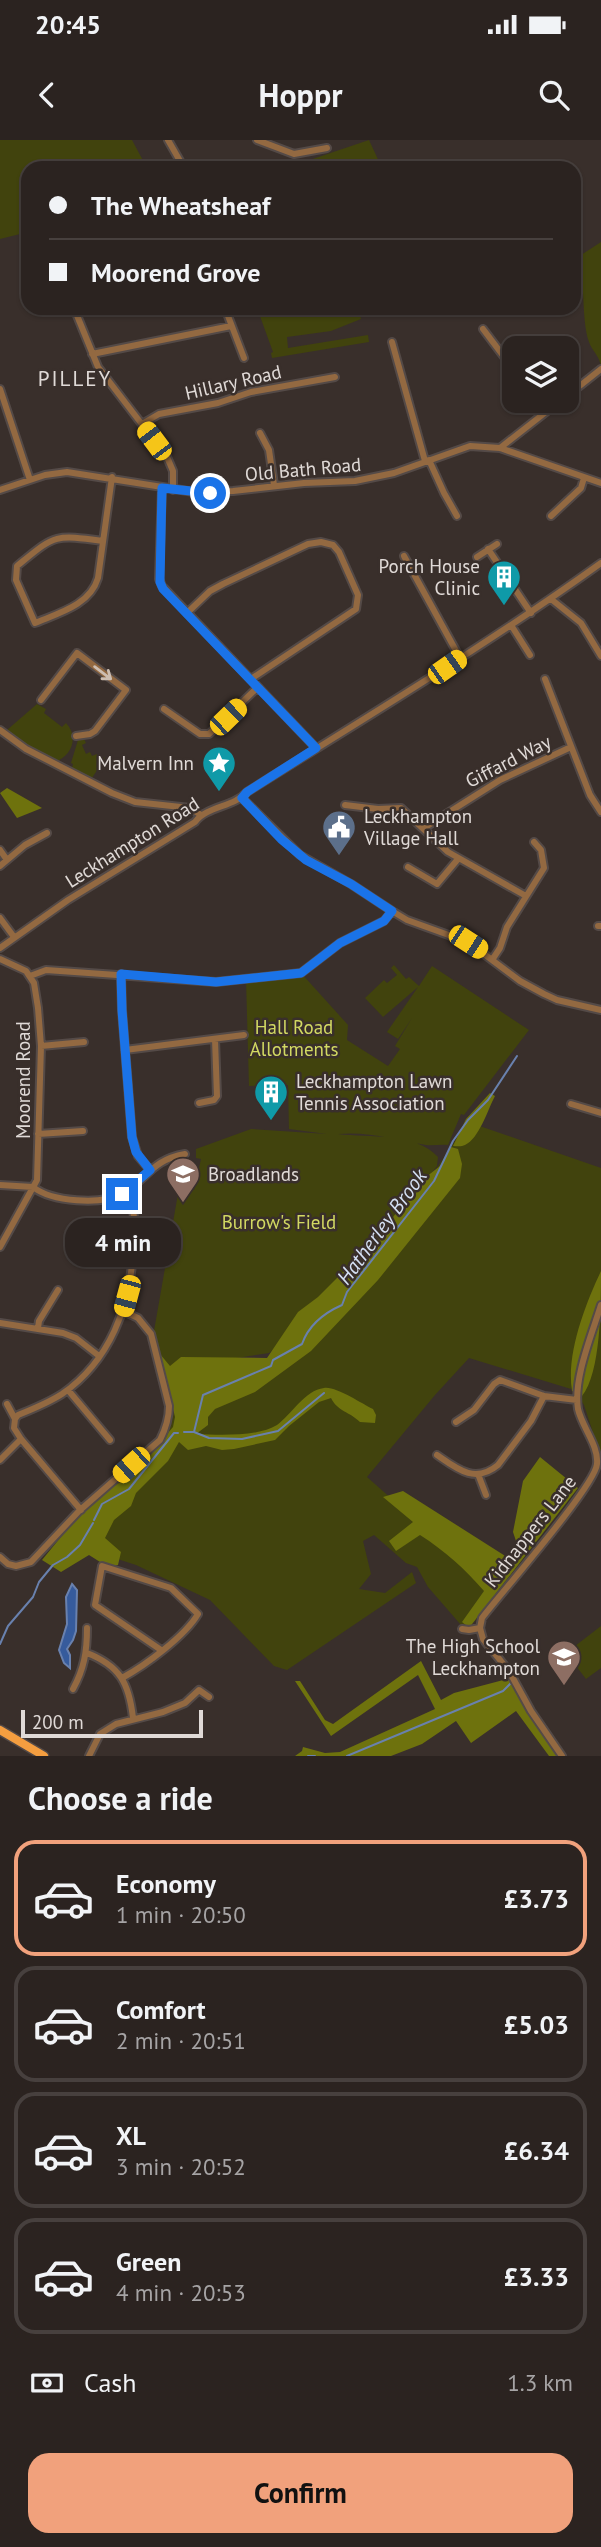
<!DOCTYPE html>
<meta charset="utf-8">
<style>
body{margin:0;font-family:"PT Sans",sans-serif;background:#372f2d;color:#f1f3f6;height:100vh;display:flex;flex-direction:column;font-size:26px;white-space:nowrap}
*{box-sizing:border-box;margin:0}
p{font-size:23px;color:#a6a4a5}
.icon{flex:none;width:38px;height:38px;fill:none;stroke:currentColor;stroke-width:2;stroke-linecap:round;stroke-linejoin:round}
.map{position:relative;height:1616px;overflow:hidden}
.panel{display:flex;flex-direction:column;background:#2b2320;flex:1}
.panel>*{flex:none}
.banner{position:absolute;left:21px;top:21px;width:560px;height:154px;border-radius:21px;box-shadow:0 2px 5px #0004,0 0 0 2px #47403e;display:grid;align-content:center;height:154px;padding:0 28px;background:#2b2320}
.fabs{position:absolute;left:502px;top:196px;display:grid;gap:14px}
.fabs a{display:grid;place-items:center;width:77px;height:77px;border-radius:14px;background:#2b2320;box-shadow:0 2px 5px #0004,0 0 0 2px #47403e;font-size:35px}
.scale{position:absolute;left:21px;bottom:18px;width:182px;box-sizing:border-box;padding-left:7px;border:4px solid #e0dad7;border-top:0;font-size:19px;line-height:24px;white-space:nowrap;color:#e0dad7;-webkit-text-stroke:5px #392f2b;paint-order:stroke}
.end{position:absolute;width:32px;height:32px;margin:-16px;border:9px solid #1a73e8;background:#fff;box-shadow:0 0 0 4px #fff}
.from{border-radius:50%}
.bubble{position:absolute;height:49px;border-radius:21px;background:#2b2320;box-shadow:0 2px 5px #0004,0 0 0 2px #47403e;font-size:23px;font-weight:700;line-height:49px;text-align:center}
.car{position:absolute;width:21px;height:42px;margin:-21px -10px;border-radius:9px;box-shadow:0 0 5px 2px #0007;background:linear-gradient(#f5c518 24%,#345 0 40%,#f5c518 0 76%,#345 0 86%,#f5c518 0)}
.banner b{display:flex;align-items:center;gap:24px;height:66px;font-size:26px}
.banner b+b{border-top:2px solid #47403e}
.banner i{width:18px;height:18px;background:#f1f3f6}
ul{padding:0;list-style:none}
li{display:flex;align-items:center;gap:21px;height:116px;margin:0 14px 10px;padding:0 14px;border:4px solid #47403e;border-radius:21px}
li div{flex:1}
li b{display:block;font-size:26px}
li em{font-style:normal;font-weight:700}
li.selected{border-color:#f1a17c}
li>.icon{width:63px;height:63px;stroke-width:1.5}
h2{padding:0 28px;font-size:32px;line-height:84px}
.pay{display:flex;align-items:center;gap:18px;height:77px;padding:0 28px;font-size:26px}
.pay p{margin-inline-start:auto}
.primary-button{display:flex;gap:14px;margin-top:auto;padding:14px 28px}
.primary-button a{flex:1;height:80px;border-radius:21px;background:#f1a17c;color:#111;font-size:28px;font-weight:700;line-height:80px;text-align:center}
.status{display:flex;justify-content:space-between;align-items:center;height:49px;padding:0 35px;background:#2b2320;direction:ltr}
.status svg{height:19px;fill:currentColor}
header{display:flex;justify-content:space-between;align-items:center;height:91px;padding:0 28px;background:#2b2320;font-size:32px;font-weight:700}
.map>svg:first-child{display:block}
.green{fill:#41430d}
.forest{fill:#6e720d}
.water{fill:#365b9c;stroke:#6981ae;stroke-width:2}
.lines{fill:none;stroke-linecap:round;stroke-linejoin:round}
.stream{stroke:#6981ae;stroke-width:2}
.minor-casing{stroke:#544a47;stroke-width:10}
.major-casing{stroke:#544a47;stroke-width:11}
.minor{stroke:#936941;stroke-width:6}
.major{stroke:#f49e40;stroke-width:8}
.oneway{stroke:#cdbeb2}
.route{stroke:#1a73e8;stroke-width:9}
.labels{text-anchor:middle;stroke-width:5;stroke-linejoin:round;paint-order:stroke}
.street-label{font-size:19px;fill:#e0dad7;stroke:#392f2b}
.poi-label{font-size:19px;fill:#e0dad7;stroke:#392f2b;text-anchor:end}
.park-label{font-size:19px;fill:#d2d962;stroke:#392f2b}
.neighbourhood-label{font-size:21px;letter-spacing:2px;fill:#e0dad7;stroke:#392f2b}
.water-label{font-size:21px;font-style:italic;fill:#d4dff2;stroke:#392f2b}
</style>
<div class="status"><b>20:45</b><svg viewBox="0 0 49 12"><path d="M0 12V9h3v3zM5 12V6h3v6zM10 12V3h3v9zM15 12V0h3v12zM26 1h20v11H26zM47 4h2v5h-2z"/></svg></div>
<header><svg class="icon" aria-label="back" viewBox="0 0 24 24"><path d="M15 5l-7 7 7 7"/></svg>Hoppr<svg class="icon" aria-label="search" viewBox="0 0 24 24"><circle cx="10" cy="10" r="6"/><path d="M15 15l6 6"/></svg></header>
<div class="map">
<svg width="601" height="1616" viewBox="0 0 601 1616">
<rect width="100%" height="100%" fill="#392f2b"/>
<!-- green -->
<path class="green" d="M0 0H132L147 28H28V92L0 99Z
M369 0 382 28H286Z
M601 102V227C600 216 592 211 589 202 581 178 586 144 578 117Z
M257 168H358L361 179 331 191 287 197 288 208 368 195 369 202 272 218 271 213 273 212Z
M37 564 46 569 44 573 62 587 66 583C79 597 72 616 55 622L14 600 7 590Z
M83 597 86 603 82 605 86 614 90 612 92 616 97 614 105 618 92 638 72 628 73 624 71 623 78 600Z
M394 825 406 839 409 837 419 846 432 826 529 890 464 975 461 974 448 1005C441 1004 433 1006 426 1005 397 1000 368 991 338 994 369 998 416 992 438 1017L437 1026 387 1093 333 1158 269 1213 178 1227 170 1249 154 1191 179 1048 194 1050 201 1019 196 1018V1009L251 989 327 994 289 989 288 945 249 946 246 839 301 833 348 885 347 900 388 926 400 909 395 906 412 878 398 899 387 892 418 847 383 877 365 858 384 840 387 843 397 835 391 828Z
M468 982 601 1028V1317L584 1265 574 1250 572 1243 571 1249 469 1218 435 1255 367 1337 497 1452 474 1481 461 1485 428 1447 417 1427 406 1423 374 1395 363 1401 371 1434 359 1449 385 1453 412 1432 416 1443 287 1530 274 1526 210 1460 136 1425 68 1403 98 1362 171 1286 183 1232 267 1219 357 1145Z
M601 1486V1528L586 1539 566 1513Z"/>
<!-- forest -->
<path class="forest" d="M7 648 42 668 17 678 0 653Z
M490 953 495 956C488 969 479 999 465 1005 461 1007 457 1006 453 1006L466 979Z
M451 1007 458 1009 462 1024 460 1038 378 1140 311 1211 255 1252 215 1269 208 1277V1285L196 1294C218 1295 258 1297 277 1285 291 1275 305 1250 324 1248 336 1246 362 1264 373 1269L376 1275 375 1283 360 1282C350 1272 337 1271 331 1258L319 1262 289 1286 275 1300 234 1309 222 1310 206 1306 188 1310 179 1302 168 1321 136 1353 131 1366 114 1380 105 1398 121 1412 118 1425 108 1427 89 1415 61 1432 42 1420 78 1376 112 1344 127 1342 173 1287 175 1277 160 1214 170 1226 181 1217 267 1218 298 1172 318 1157 352 1123 368 1103 383 1090 421 1041 440 1026Z
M601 1131C601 1165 601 1233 582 1256L572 1251C566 1214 585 1165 601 1131Z
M540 1317 578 1348 469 1488 462 1482 484 1451C465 1429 445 1411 420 1395L396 1411 389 1401 413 1382 383 1357 403 1351 510 1419 519 1410 513 1392 523 1341Z
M421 1521 441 1560 454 1553 511 1538 560 1616H549L516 1571 471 1603 456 1581 422 1604 391 1616H295L302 1611 303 1607 325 1613 340 1612 435 1569 418 1535 331 1596 295 1541H300L325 1580 333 1584Z"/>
<!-- water -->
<path class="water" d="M72 1444 77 1450 76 1491 73 1500 67 1509 70 1515V1528L64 1523 59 1510 67 1484 66 1457Z"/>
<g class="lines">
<!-- stream -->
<path class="stream" d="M184 1292H194L203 1255 271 1226 273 1220 302 1204C309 1184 324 1173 342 1165L347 1152 434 1041 453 1001 468 980 488 960 517 916
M194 1292 209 1298 242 1299 278 1291 324 1253
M94 1380 102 1364 129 1349 174 1293H178
M0 1504 8 1486 33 1457 39 1442 53 1425 67 1417 80 1405 93 1383
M308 1616H315
M347 1616 503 1551 511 1543"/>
<!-- minor casing -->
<g class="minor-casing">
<path id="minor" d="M168 0 184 28
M257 0 294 14 327 8
M74 168 98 227 167 317 173 331V350
M225 168 244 218
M483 189 514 230
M392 202 425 321
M92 214 231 186
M0 249 30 340
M567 256 601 229
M538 261 546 272
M142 284 159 274 218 263 251 252 335 237
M260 293 269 310 274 345
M500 308 560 261
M429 320 444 353 457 376
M162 348 159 439 162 446 316 608
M0 350 45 335 67 332 194 352 233 351 304 343 355 341 394 333 470 306 500 308 601 343
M551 376 581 348 584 338
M103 401C53 394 55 395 17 426L16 440 35 483C59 473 90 465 98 438L112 337
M488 409 531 473
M404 416 460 518
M477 417 497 404
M551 459 581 483 601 516
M187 473 210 451 223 444 308 404 321 402 333 405 339 412 358 455 356 469 251 539
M511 485 530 515
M545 539 590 655 601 672
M41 560 77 513 126 550 95 591 90 594 76 596
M164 569 200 594H209L258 547
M0 590 26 609 112 653 135 662 190 668 201 675
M242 658 300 715 351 744 392 771 407 780 468 802 520 841 544 854 557 860 601 870
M345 665 378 669 401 668 448 712 526 756
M424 688 500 640 571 607
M0 710 7 720
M0 726 25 705 47 693
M408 727 437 744 458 719
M0 778 14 797
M598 786H601
M0 808 68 760 195 682C207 666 234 667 247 652 366 577 487 505 601 423
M0 819 26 831 34 843 38 868 41 906 37 1040 0 1107
M492 820 500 808 507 787 544 728 541 710 534 702
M121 834 122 870 132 997 138 1016 150 1030
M30 836 46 830 216 842 301 833 340 803 384 781 392 771
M41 906 84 902
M125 910 244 895
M199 963 214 960 217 956 215 899
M571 964 601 973
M38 994 83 991
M0 1045 33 1047
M33 1047C52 1062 101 1065 122 1054 148 1039 151 1020 185 1014
M0 1183 63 1193 76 1198 99 1216
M38 1188 39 1181 58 1150
M68 1250 110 1300
M7 1264 15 1279 14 1288 21 1299 81 1370
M15 1279 18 1275C33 1269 48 1263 62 1254 110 1221 131 1165 133 1109 134 1090 137 1067 126 1051
M456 1282 474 1270 494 1244 500 1240 544 1256 577 1260
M437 1315C457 1329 475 1344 498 1325L531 1281 544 1256
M0 1320 21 1299
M478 1334 486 1355
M0 1417 8 1424 16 1426 31 1422 79 1371 160 1300C166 1288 169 1279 169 1266L151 1194 138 1178 123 1171
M462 1489 469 1490 480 1488
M87 1513C120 1526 129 1543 133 1578
M122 1538C146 1525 185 1496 198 1474L171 1448 102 1426 95 1465 161 1510
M73 1549C84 1529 87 1512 87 1488
M89 1616 100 1594 116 1584 163 1572 185 1563 199 1550 209 1557
M562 1616 531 1571 509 1531 483 1499 480 1488 482 1478C501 1453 595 1346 597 1324 599 1306 582 1287 578 1269 573 1239 592 1194 601 1165"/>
</g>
<!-- major casing -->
<g class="major-casing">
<path id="major" d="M0 1590 44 1616"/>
</g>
<!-- minor -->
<use href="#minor" class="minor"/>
<!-- major -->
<use href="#major" class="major"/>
</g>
<!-- one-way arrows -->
<defs><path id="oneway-shaft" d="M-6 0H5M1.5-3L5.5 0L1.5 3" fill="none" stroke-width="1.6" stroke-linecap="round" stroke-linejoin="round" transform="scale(1.75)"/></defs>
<use class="oneway" href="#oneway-shaft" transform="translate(103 533) rotate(37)"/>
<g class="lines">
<!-- route -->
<path class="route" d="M122 1054 150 1030 136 1012 132 997 122 870 121 834 216 842 301 833 340 803 384 781 392 771 351 744 306 720 281 699 242 658 247 652 316 608 163 449 160 442 162 348 210 353"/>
</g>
<!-- icons -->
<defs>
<g id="building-pin" transform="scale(1.75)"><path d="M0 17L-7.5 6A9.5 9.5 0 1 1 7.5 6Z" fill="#0f9aa8" stroke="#392f2b"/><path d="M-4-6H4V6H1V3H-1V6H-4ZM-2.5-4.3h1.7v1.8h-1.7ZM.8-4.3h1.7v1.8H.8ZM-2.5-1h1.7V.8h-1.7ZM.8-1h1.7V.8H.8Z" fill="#fff"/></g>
<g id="sight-pin" transform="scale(1.75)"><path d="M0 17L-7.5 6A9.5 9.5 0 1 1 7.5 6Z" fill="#0f9aa8" stroke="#392f2b"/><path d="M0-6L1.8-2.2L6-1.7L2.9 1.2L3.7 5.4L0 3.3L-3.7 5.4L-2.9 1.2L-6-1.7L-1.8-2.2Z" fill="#fff"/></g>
<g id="civic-pin" transform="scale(1.75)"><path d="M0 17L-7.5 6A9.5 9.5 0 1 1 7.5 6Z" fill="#5c6f8a" stroke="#392f2b"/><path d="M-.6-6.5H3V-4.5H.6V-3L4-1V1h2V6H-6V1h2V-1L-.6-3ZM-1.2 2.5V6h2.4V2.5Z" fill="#fff"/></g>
<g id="school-pin" transform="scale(1.75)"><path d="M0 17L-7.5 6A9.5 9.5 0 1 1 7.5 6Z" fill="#8d6e63" stroke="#392f2b"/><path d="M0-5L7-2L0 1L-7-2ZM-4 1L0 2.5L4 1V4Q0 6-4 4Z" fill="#fff"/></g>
</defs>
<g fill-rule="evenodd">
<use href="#building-pin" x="504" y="437"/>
<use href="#sight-pin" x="219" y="623"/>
<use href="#civic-pin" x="339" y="687"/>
<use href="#building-pin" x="271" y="952"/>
<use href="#school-pin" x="183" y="1034"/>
<use href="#school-pin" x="564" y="1517"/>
</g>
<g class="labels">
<!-- street labels -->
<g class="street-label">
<text transform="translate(233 242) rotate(-13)" y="7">Hillary Road</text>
<text transform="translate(303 329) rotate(-5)" y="7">Old Bath Road</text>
<text transform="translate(508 621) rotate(-27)" y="7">Giffard Way</text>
<text transform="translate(132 702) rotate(-32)" y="7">Leckhampton Road</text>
<text transform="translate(23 940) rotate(-90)" y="7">Moorend Road</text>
<text transform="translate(530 1391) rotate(-52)" y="7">Kidnappers Lane</text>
</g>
<!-- poi labels -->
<g class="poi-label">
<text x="480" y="433">Porch House<tspan x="480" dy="22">Clinic</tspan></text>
<text x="194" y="630">Malvern Inn</text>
<text x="364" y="683" text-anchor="start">Leckhampton<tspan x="364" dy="22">Village Hall</tspan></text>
<text x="296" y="948" text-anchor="start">Leckhampton Lawn<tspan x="296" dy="22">Tennis Association</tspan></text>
<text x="208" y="1041" text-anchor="start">Broadlands</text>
<text x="540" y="1513">The High School<tspan x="540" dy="22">Leckhampton</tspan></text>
</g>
<!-- park labels -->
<g class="park-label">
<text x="294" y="894">Hall Road<tspan x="294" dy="22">Allotments</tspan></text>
<text x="279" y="1089">Burrow's Field</text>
</g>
<!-- neighbourhood labels -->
<g class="neighbourhood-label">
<text x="75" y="246">PILLEY</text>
</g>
<!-- water labels -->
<g class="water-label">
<text transform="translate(382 1087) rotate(-54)" y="7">Hatherley Brook</text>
</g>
</g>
</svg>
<div class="fabs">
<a><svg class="icon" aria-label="layers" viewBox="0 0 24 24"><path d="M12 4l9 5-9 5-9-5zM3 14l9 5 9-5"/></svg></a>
</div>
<div class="scale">200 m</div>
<i class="end from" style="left:210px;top:353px"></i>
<i class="end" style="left:122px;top:1054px"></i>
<div class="bubble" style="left:65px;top:1078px;width:116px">4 min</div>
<i class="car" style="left:154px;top:301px;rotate:323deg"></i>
<i class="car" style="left:447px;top:527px;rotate:55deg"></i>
<i class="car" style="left:228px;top:577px;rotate:46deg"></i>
<i class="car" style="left:468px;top:802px;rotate:123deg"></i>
<i class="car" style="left:127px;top:1156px;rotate:195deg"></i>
<i class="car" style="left:131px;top:1325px;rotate:228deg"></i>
<div class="banner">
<b><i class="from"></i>The Wheatsheaf</b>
<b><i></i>Moorend Grove</b>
</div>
</div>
<section class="panel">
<h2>Choose a ride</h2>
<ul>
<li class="selected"><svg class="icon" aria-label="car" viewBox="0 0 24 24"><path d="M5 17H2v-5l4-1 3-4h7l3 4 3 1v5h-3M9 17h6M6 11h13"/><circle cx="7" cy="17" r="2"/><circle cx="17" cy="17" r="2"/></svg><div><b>Economy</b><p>1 min · 20:50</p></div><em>£3.73</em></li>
<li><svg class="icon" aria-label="car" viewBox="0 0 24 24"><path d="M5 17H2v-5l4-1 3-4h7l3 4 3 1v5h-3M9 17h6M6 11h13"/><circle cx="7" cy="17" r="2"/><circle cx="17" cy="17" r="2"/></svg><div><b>Comfort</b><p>2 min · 20:51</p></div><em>£5.03</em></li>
<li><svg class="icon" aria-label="car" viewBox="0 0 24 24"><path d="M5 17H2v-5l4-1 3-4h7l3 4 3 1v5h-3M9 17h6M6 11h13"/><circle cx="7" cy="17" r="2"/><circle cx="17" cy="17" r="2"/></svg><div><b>XL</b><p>3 min · 20:52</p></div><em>£6.34</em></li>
<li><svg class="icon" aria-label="car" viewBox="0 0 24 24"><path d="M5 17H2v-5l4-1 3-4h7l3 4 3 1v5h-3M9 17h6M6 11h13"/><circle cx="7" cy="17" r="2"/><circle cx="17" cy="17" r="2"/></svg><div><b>Green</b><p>4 min · 20:53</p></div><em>£3.33</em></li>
</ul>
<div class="pay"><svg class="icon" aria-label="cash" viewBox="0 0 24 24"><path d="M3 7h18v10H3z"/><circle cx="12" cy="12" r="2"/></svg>Cash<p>1.3 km</p></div>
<div class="primary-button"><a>Confirm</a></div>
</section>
